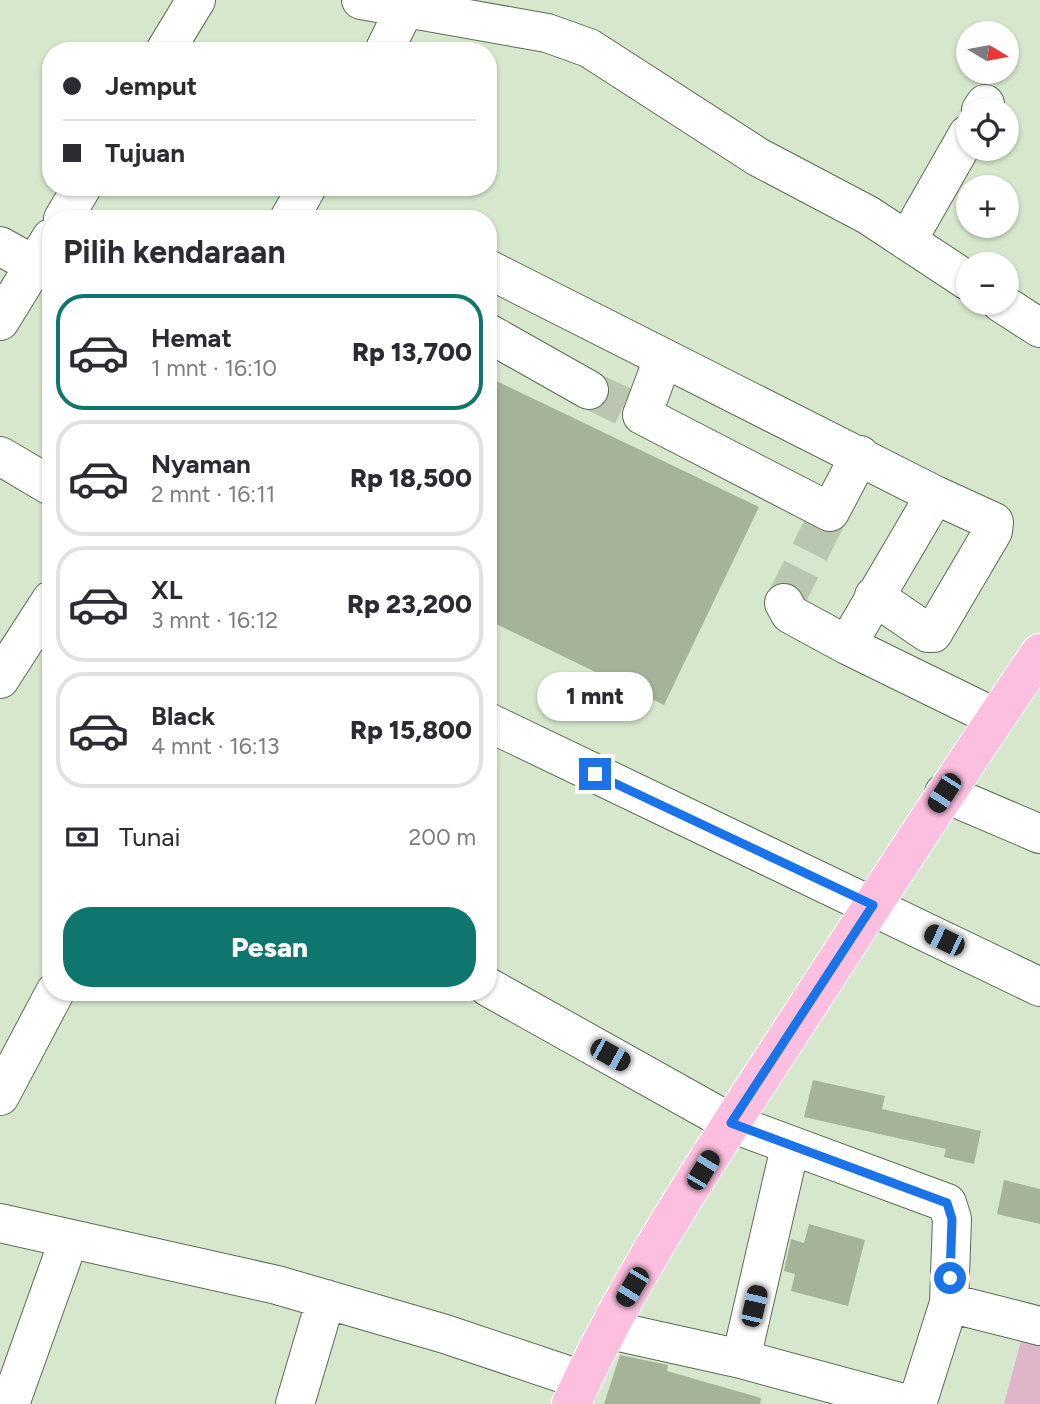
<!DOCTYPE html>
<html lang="id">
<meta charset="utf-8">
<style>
body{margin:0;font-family:Figtree,sans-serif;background:#f7f7f7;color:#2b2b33;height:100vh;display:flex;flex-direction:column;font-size:26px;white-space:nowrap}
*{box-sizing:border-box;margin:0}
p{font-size:23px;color:#7c7c81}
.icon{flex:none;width:38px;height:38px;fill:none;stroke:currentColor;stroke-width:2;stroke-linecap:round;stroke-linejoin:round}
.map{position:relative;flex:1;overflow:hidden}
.sheet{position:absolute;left:42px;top:210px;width:455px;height:791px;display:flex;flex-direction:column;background:#fff;border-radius:28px;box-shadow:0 2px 5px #0004}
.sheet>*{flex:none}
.banner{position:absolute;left:42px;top:42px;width:455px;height:154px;border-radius:28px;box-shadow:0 2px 5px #0004;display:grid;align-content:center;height:154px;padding:0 21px;background:#fff}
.needle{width:46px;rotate:100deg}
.fabs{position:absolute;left:956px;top:21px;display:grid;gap:14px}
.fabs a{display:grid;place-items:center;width:63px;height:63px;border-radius:50%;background:#fff;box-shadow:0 2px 5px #0004;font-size:35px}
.end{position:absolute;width:32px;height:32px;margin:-16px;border:9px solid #1a73e8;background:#fff;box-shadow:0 0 0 4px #fff}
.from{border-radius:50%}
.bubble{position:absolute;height:49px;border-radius:24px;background:#fff;box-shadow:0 2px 5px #0004;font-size:23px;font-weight:800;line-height:49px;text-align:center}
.car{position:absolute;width:21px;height:42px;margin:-21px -10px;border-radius:9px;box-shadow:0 0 5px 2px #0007;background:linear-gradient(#222 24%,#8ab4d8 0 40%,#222 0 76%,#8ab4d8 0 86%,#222 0)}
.banner b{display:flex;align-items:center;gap:24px;height:66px;font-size:26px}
.banner b+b{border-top:2px solid #e1e1e2}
.banner i{width:18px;height:18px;background:#2b2b33}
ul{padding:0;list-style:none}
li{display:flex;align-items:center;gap:21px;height:116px;margin:0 14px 10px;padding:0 7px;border:4px solid #e1e1e2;border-radius:28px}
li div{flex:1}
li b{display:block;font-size:26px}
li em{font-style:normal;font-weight:800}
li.selected{border-color:#0f766e}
li>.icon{width:63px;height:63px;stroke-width:1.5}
h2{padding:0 21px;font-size:32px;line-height:84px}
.pay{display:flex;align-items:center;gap:18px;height:77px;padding:0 21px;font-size:26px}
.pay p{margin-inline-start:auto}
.action{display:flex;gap:14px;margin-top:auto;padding:14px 21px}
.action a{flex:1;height:80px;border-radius:28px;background:#0f766e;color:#fff;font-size:28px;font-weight:800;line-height:80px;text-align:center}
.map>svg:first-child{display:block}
.green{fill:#e0b4c9}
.building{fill:#a4b39a}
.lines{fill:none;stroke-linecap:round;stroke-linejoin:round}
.minor-tunnel{stroke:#b9c7b0;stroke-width:38;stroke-dasharray:38 19;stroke-linecap:butt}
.minor-casing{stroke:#5d6b55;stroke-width:40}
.major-casing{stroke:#fff;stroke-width:40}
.minor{stroke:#fff;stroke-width:38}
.major{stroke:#fdbfdf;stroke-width:38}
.route{stroke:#1a73e8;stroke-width:9}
</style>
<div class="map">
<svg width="1040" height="1404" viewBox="0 0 1040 1404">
<rect width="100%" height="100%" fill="#d7e7cd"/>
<!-- green -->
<path class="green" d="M1021 1341 1040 1346V1404H1004Z"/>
<!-- building -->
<path class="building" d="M488 377 759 507 664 705 488 620Z
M813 1080 885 1096 882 1109 981 1131 974 1164 944 1157 946 1149 804 1117Z
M1004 1180 1040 1189V1224L997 1214Z
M809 1224 865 1240 848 1306 791 1291 795 1274 784 1271 791 1239 804 1243Z
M620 1355 668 1365 667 1371 761 1398 760 1404H604Z"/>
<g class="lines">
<!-- minor-tunnel -->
<path class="minor-tunnel" d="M589 390 642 415
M784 603 830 512"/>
<!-- minor casing -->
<g class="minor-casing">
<path id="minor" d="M361 0 547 33 589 48 758 157 868 215 968 281
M165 51 196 0
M384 51 409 0
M981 110 985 104
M63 219 82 187
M289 219 307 187
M907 241 968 134
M0 246 34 265
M488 269 935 495 847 645
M1001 303 1040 328
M0 321 51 238
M488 333 589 390
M663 359 642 415 830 512 860 455
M0 456 51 486
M874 596 928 633H933L993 531 994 522 935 495
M784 603 790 614 847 645 996 718
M0 679 51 600
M488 722 1040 987
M944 793 1040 834
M488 987 731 1123 947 1203 952 1219 949 1303 917 1404
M0 1096 55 992
M0 1223 277 1285 445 1334 582 1380
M949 1303 1040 1326
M610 1330 741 1359 907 1404
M741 1359 790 1147
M10 1404 69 1239
M295 1404 326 1299"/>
</g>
<!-- major casing -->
<g class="major-casing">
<path id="major" d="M571 1404C630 1276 709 1157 786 1039 870 909 953 780 1040 653"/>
</g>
<!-- minor -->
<use href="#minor" class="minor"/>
<!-- major -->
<use href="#major" class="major"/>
</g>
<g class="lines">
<!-- route -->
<path class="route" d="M595 774 873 905 731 1123 947 1203 952 1219 950 1278"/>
</g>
</svg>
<div class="fabs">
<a><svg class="needle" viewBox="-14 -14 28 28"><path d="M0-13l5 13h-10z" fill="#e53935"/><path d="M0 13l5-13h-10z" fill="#7c7c81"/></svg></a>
<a><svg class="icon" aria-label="locate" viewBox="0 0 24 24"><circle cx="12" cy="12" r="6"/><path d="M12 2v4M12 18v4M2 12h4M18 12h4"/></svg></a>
<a>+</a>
<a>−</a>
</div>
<i class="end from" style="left:950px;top:1278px"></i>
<i class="end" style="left:595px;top:774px"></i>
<div class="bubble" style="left:537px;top:672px;width:116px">1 mnt</div>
<i class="car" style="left:944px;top:793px;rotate:213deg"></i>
<i class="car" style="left:944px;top:940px;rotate:296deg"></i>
<i class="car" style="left:610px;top:1055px;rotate:119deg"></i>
<i class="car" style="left:703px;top:1170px;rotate:31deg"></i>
<i class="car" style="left:632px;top:1287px;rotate:211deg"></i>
<i class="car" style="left:754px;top:1306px;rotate:13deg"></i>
<div class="banner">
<b><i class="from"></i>Jemput</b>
<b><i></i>Tujuan</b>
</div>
<section class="sheet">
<h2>Pilih kendaraan</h2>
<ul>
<li class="selected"><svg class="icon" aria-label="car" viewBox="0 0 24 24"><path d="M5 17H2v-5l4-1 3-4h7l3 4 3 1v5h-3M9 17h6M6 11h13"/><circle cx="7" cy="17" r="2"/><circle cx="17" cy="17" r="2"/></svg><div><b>Hemat</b><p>1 mnt · 16:10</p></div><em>Rp 13,700</em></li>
<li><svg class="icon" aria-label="car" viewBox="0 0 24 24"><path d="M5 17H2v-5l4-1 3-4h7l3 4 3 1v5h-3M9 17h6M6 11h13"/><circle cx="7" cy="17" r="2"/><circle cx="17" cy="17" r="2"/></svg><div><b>Nyaman</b><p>2 mnt · 16:11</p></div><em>Rp 18,500</em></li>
<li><svg class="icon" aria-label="car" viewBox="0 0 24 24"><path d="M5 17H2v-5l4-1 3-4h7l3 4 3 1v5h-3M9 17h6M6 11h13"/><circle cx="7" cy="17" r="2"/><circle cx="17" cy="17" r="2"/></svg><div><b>XL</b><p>3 mnt · 16:12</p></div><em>Rp 23,200</em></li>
<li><svg class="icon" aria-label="car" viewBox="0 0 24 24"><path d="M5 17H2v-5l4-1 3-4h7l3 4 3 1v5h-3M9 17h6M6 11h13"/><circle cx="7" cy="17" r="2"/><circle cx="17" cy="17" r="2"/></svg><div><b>Black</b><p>4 mnt · 16:13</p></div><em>Rp 15,800</em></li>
</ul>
<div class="pay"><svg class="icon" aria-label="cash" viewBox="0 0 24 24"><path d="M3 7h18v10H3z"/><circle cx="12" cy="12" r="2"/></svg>Tunai<p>200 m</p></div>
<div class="action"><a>Pesan</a></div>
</section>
</div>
